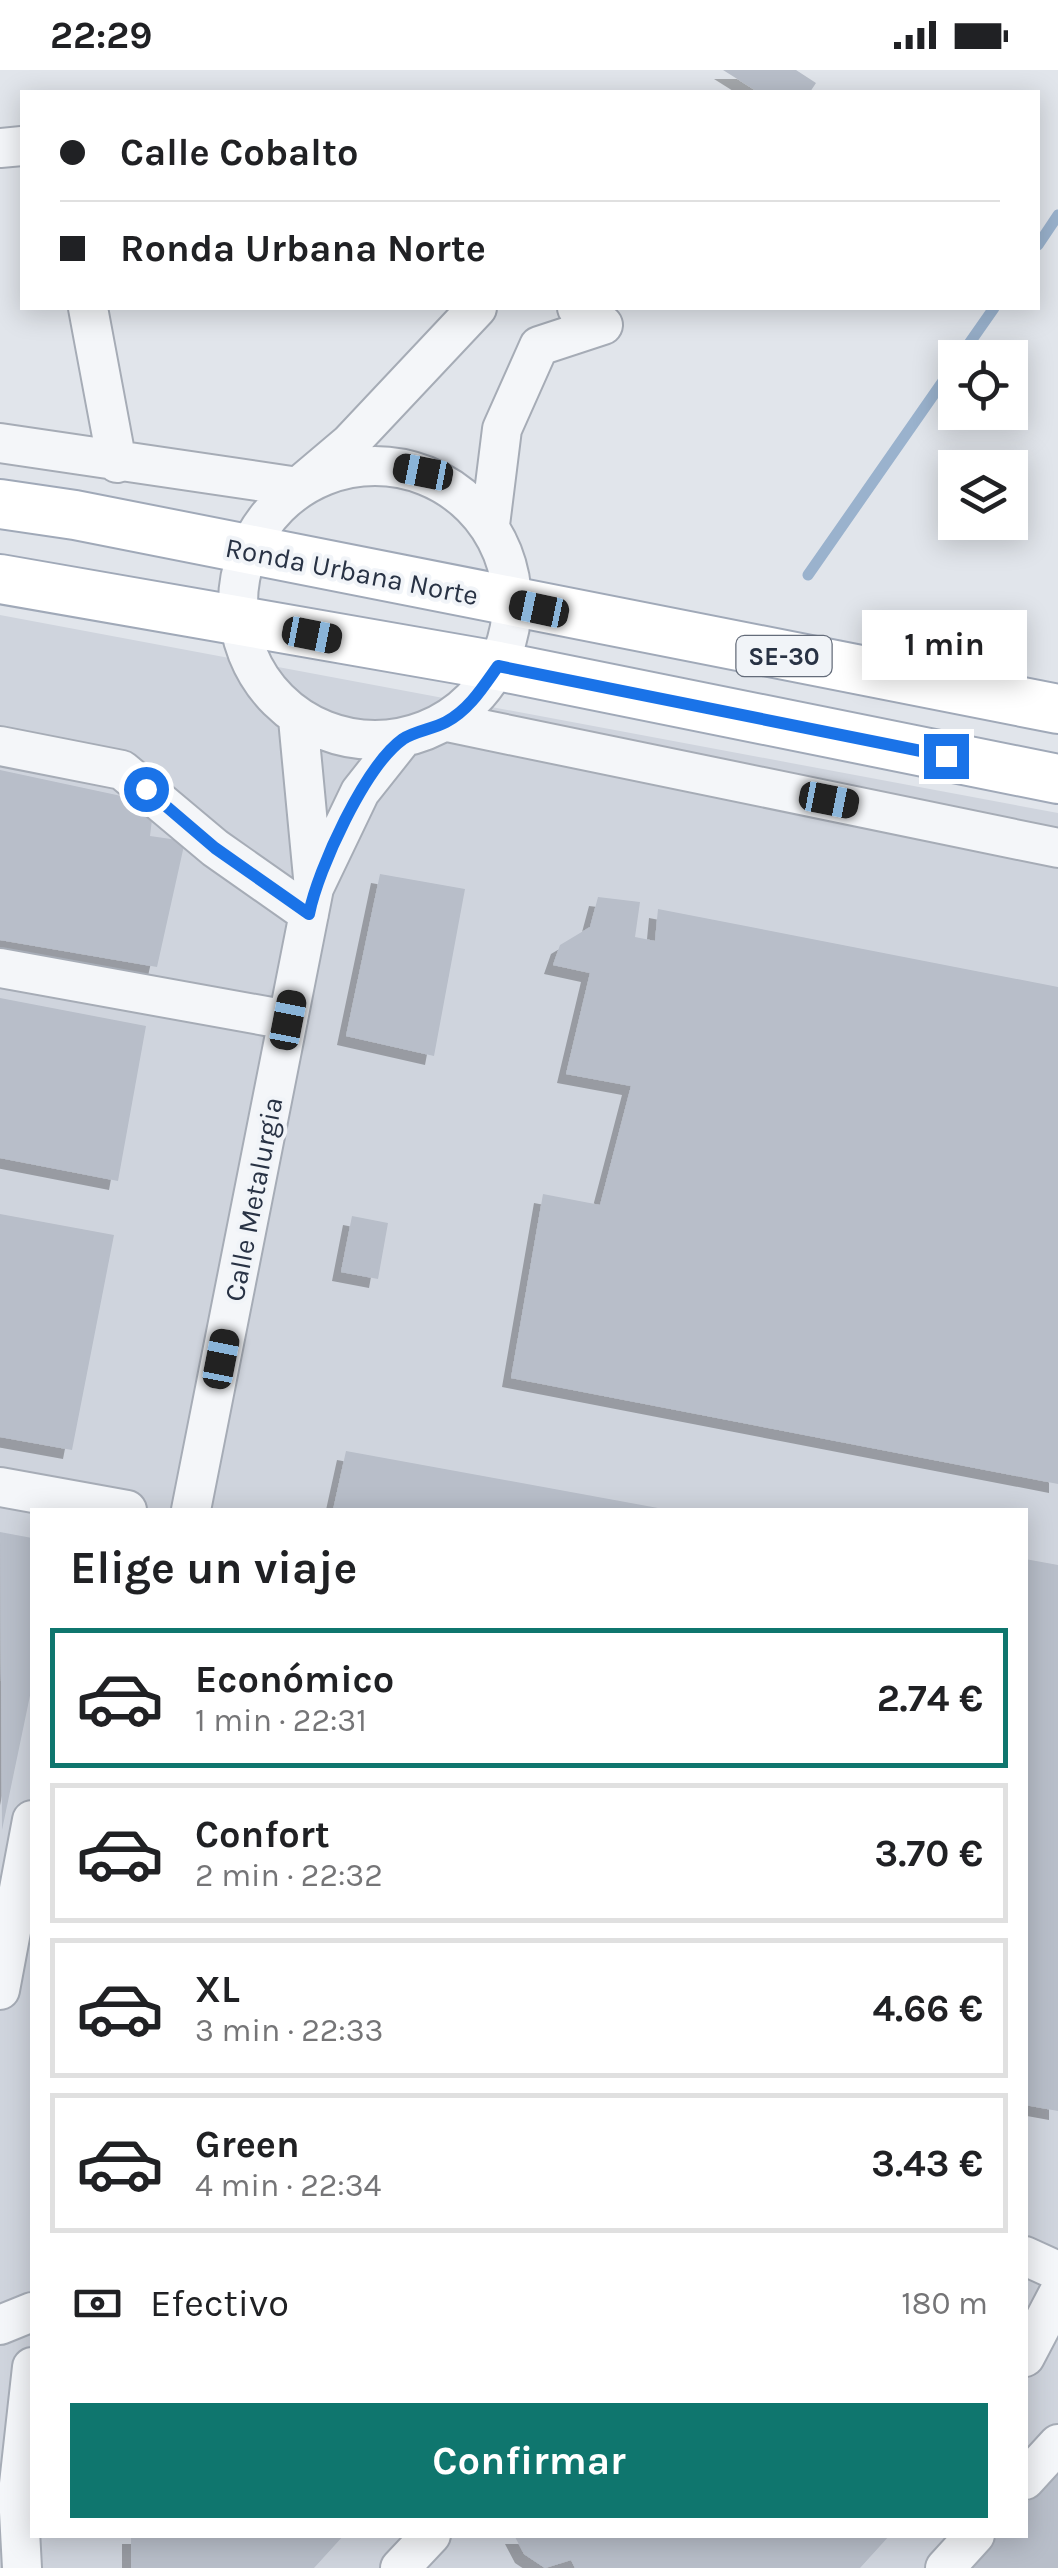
<!DOCTYPE html>
<html lang="es">
<meta charset="utf-8">
<style>
body{margin:0;font-family:Karla,sans-serif;background:#f2f2f2;color:#202124;height:100vh;display:flex;flex-direction:column;font-size:38px;white-space:nowrap}
*{box-sizing:border-box;margin:0}
p{font-size:32px;color:#757577}
.icon{flex:none;width:55px;height:55px;fill:none;stroke:currentColor;stroke-width:2;stroke-linecap:round;stroke-linejoin:round}
.map{position:relative;flex:1;overflow:hidden}
.panel{position:absolute;left:30px;top:1438px;width:998px;height:1030px;display:flex;flex-direction:column;background:#fff;border-radius:0px;box-shadow:0 5px 25px #0003}
.panel>*{flex:none}
.hud{position:absolute;left:20px;top:20px;width:1020px;height:220px;border-radius:0px;box-shadow:0 5px 25px #0003;display:grid;align-content:center;height:220px;padding:0 40px;background:#fff}
.controls{position:absolute;left:938px;top:270px;display:grid;gap:20px}
.controls a{display:grid;place-items:center;width:90px;height:90px;border-radius:0px;background:#fff;box-shadow:0 5px 25px #0003;font-size:50px}
.end{position:absolute;width:45px;height:45px;margin:-22px;border:12px solid #1a73e8;background:#fff;box-shadow:0 0 0 5px #fff}
.from{border-radius:50%}
.bubble{position:absolute;height:70px;border-radius:0px;background:#fff;box-shadow:0 5px 25px #0003;font-size:32px;font-weight:700;line-height:70px;text-align:center}
.car{position:absolute;width:30px;height:60px;margin:-30px -15px;border-radius:12px;box-shadow:0 0 8px 2px #0007;background:linear-gradient(#222 24%,#8ab4d8 0 40%,#222 0 76%,#8ab4d8 0 86%,#222 0)}
.hud b{display:flex;align-items:center;gap:35px;height:95px;font-size:38px}
.hud b+b{border-top:2px solid #e0e0e0}
.hud i{width:25px;height:25px;background:#202124}
ul{padding:0;list-style:none}
li{display:flex;align-items:center;gap:30px;height:140px;margin:0 20px 15px;padding:0 20px;border:5px solid #e0e0e0;border-radius:0px}
li div{flex:1}
li b{display:block;font-size:38px}
li em{font-style:normal;font-weight:700}
li.active{border-color:#0f766e}
li>.icon{width:90px;height:90px;stroke-width:1.5}
h2{padding:0 40px;font-size:45px;line-height:120px}
.pay{display:flex;align-items:center;gap:25px;height:110px;padding:0 40px;font-size:38px}
.pay p{margin-inline-start:auto}
.button{display:flex;gap:20px;margin-top:auto;padding:20px 40px}
.button a{flex:1;height:115px;border-radius:0px;background:#0f766e;color:#fff;font-size:40px;font-weight:700;line-height:115px;text-align:center}
.status{display:flex;justify-content:space-between;align-items:center;height:70px;padding:0 50px;background:#fff;direction:ltr}
.status svg{height:28px;fill:currentColor}
.map>svg:first-child{display:block}
.built{fill:#cfd4dd;fill-rule:evenodd}
.lines{fill:none;stroke-linecap:round;stroke-linejoin:round}
.stream{stroke:#9ab2cd;stroke-width:11}
.building{fill:#b8bec9;filter:url(#shadow)}
.minor-casing{stroke:#a6acb6;stroke-width:42}
.major-casing{stroke:#a0a9b8;stroke-width:52}
.minor{stroke:#f4f6f9;stroke-width:38}
.major{stroke:#fff;stroke-width:48}
.route{stroke:#1a73e8;stroke-width:12}
.labels{text-anchor:middle;stroke-width:8;stroke-linejoin:round;paint-order:stroke}
.shield{fill:#f1f4f8;stroke:#646c7a;stroke-width:2.5}
.shield-label{font-size:25px;font-weight:bold;fill:#283244}
.street-label{font-size:28px;fill:#283244;stroke:#f1f4f8}
</style>
<div class="status"><b>22:29</b><svg viewBox="0 0 49 12"><path d="M0 12V9h3v3zM5 12V6h3v6zM10 12V3h3v9zM15 12V0h3v12zM26 1h20v11H26zM47 4h2v5h-2z"/></svg></div>
<div class="map">
<svg width="1058" height="2498" viewBox="0 0 1058 2498">
<defs>
<filter id="shadow"><feDropShadow dx="-9" dy="9" stdDeviation="0" flood-color="#0004"/></filter>
</defs>
<rect width="100%" height="100%" fill="#e1e5eb"/>
<!-- built -->
<path class="built" d="M0 545 1058 743V2498H0ZM32 1440H1025V2465H32Z"/>
<g class="lines">
<!-- stream -->
<path class="stream" d="M1038 175 1058 145
M959 288 994 238
M808 505 955 294"/>
</g>
<!-- building -->
<path class="building" d="M723 0H796L816 13 810 22H758Z
M0 700 154 733 150 766 185 771 157 897 0 870Z
M380 804 465 819 434 986 346 966Z
M598 827 640 832 635 867 655 871 658 839 1058 917V1414L511 1308 543 1124 600 1135 631 1016 566 1004 590 903 553 895 560 875 590 857Z
M0 928 146 956 118 1111 0 1088Z
M0 1144 114 1165 72 1380 0 1367Z
M352 1146 388 1153 378 1209 341 1202Z
M346 1381 658 1438V1440H333Z
M0 1462 32 1468V1616L2 1760Z
M1025 1489 1058 1495V2041L1025 2035Z
M1058 2400V2498H969L999 2465H1025V2436Z
M131 2465H344L314 2498H131Z
M514 2465H890L860 2498H575L571 2490 545 2498 524 2484Z"/>
<g class="lines">
<!-- minor casing -->
<g class="minor-casing">
<path id="minor" d="M0 78 22 76
M88 238 117 393
M0 373 298 417 350 373 477 238
M238 533a137 137 0 1 1 274 0a137 137 0 1 1-274 0Z
M490 455 502 359 539 276 603 255 577 238
M298 649 314 818
M447 652 1058 778
M0 676 122 700 215 778 309 844
M0 898 288 950
M0 1417 127 1440
M191 1440 314 818 360 722 402 669
M0 1920 32 1750
M1025 2186 1058 2201
M0 2255 32 2242
M1025 2287 1058 2224
M1025 2410 1058 2374
M22 2498 18 2423 32 2297
M400 2498 431 2465
M945 2498 975 2465"/>
</g>
<!-- major casing -->
<g class="major-casing">
<path id="major" d="M0 434 75 445 1058 639
M0 509 498 596 1058 709"/>
</g>
<!-- minor -->
<use href="#minor" class="minor"/>
<!-- major -->
<use href="#major" class="major"/>
</g>
<g class="lines">
<!-- route -->
<path class="route" d="M146 719 215 778 309 844C318 799 365 696 403 669 415 661 433 659 446 652 469 640 483 617 498 596L946 686"/>
</g>
<g class="labels">
<!-- shield labels -->
<rect class="shield" x="736.5" y="566" width="95" height="40" rx="8"/>
<g class="shield-label">
<text x="784" y="595">SE-30</text>
</g>
<!-- street labels -->
<g class="street-label">
<text transform="translate(352 501) rotate(11)" y="10">Ronda Urbana Norte</text>
<text transform="translate(253 1129) rotate(-79)" y="10">Calle Metalurgia</text>
</g>
</g>
</svg>
<div class="controls">
<a><svg class="icon" aria-label="locate" viewBox="0 0 24 24"><circle cx="12" cy="12" r="6"/><path d="M12 2v4M12 18v4M2 12h4M18 12h4"/></svg></a>
<a><svg class="icon" aria-label="layers" viewBox="0 0 24 24"><path d="M12 4l9 5-9 5-9-5zM3 14l9 5 9-5"/></svg></a>
</div>
<i class="end from" style="left:146px;top:719px"></i>
<i class="end" style="left:946px;top:686px"></i>
<div class="bubble" style="left:862px;top:540px;width:165px">1 min</div>
<i class="car" style="left:423px;top:402px;rotate:281deg"></i>
<i class="car" style="left:539px;top:539px;rotate:282deg"></i>
<i class="car" style="left:312px;top:565px;rotate:101deg"></i>
<i class="car" style="left:829px;top:730px;rotate:101deg"></i>
<i class="car" style="left:288px;top:950px;rotate:11deg"></i>
<i class="car" style="left:221px;top:1289px;rotate:11deg"></i>
<div class="hud">
<b><i class="from"></i>Calle Cobalto</b>
<b><i></i>Ronda Urbana Norte</b>
</div>
<section class="panel">
<h2>Elige un viaje</h2>
<ul>
<li class="active"><svg class="icon" aria-label="car" viewBox="0 0 24 24"><path d="M5 17H2v-5l4-1 3-4h7l3 4 3 1v5h-3M9 17h6M6 11h13"/><circle cx="7" cy="17" r="2"/><circle cx="17" cy="17" r="2"/></svg><div><b>Económico</b><p>1 min · 22:31</p></div><em>2.74 €</em></li>
<li><svg class="icon" aria-label="car" viewBox="0 0 24 24"><path d="M5 17H2v-5l4-1 3-4h7l3 4 3 1v5h-3M9 17h6M6 11h13"/><circle cx="7" cy="17" r="2"/><circle cx="17" cy="17" r="2"/></svg><div><b>Confort</b><p>2 min · 22:32</p></div><em>3.70 €</em></li>
<li><svg class="icon" aria-label="car" viewBox="0 0 24 24"><path d="M5 17H2v-5l4-1 3-4h7l3 4 3 1v5h-3M9 17h6M6 11h13"/><circle cx="7" cy="17" r="2"/><circle cx="17" cy="17" r="2"/></svg><div><b>XL</b><p>3 min · 22:33</p></div><em>4.66 €</em></li>
<li><svg class="icon" aria-label="car" viewBox="0 0 24 24"><path d="M5 17H2v-5l4-1 3-4h7l3 4 3 1v5h-3M9 17h6M6 11h13"/><circle cx="7" cy="17" r="2"/><circle cx="17" cy="17" r="2"/></svg><div><b>Green</b><p>4 min · 22:34</p></div><em>3.43 €</em></li>
</ul>
<div class="pay"><svg class="icon" aria-label="cash" viewBox="0 0 24 24"><path d="M3 7h18v10H3z"/><circle cx="12" cy="12" r="2"/></svg>Efectivo<p>180 m</p></div>
<div class="button"><a>Confirmar</a></div>
</section>
</div>
